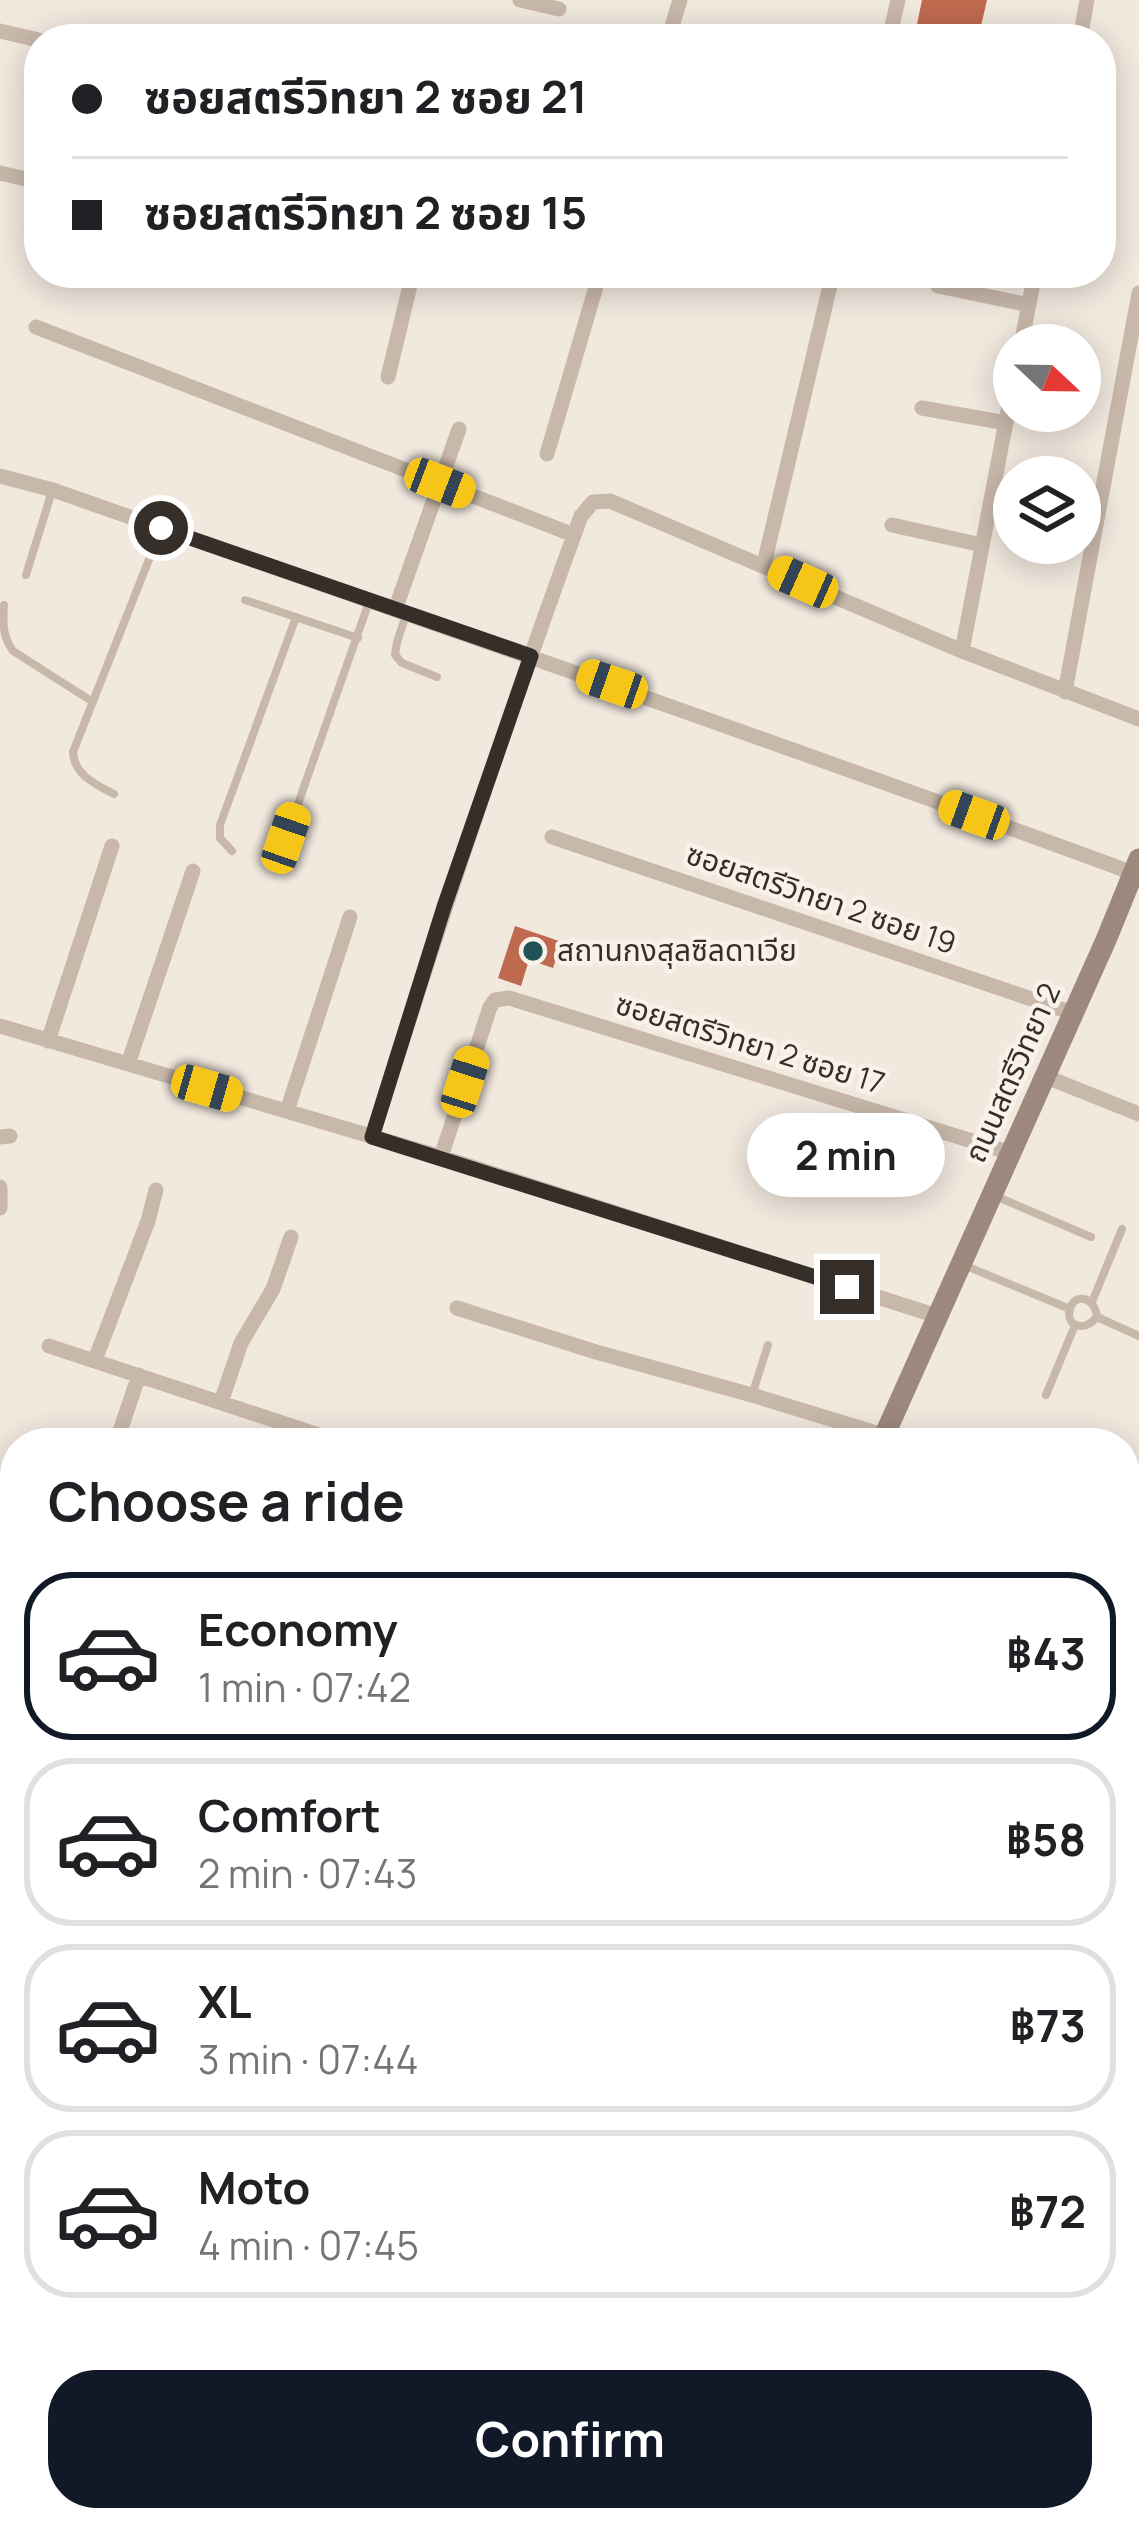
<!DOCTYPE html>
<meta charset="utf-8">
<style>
body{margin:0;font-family:Manrope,"Noto Sans Thai",sans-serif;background:#f2f2f2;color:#202124;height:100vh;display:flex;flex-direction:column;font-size:45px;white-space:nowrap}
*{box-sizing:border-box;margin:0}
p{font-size:39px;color:#757577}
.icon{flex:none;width:66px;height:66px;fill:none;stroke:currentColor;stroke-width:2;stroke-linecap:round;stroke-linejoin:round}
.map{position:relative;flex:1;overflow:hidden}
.panel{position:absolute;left:0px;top:1428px;width:1140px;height:1104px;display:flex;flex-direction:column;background:#fff;border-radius:48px 48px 0 0;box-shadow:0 6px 30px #0003}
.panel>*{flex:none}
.top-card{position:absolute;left:24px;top:24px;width:1092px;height:264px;border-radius:48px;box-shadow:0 6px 30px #0003;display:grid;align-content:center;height:264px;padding:0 48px;background:#fff}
.needle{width:78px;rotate:112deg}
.controls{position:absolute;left:993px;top:324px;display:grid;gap:24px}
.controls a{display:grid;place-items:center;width:108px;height:108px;border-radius:50%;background:#fff;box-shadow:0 6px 30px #0003;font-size:60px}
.end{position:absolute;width:54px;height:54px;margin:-27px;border:15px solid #362e29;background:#fff;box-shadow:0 0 0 6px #fff}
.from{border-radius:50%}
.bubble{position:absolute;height:84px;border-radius:42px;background:#fff;box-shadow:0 6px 30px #0003;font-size:39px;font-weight:700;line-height:84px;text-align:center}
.car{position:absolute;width:36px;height:72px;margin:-36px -18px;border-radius:15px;box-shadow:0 0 9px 3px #0007;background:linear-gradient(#f5c518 24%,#345 0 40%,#f5c518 0 76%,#345 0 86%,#f5c518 0)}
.top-card b{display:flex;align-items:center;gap:42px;height:114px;font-size:45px}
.top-card b+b{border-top:3px solid #e0e0e0}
.top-card i{width:30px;height:30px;background:#202124}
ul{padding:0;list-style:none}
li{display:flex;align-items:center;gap:36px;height:168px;margin:0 24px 18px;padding:0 24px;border:6px solid #e0e0e0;border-radius:48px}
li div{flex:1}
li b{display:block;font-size:45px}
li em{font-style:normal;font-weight:700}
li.active{border-color:#111827}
li>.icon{width:108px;height:108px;stroke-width:1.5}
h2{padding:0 48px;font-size:54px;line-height:144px}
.button{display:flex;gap:24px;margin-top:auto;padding:24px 48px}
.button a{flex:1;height:138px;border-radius:48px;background:#111827;color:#fff;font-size:48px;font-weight:700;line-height:138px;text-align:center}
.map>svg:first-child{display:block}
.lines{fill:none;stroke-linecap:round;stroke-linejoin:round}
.canal{stroke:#7faaac;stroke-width:21}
.building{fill:#be6a4f}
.lane{stroke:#c8b8aa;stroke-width:8}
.street{stroke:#c8b8aa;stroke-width:15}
.secondary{stroke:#9c887c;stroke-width:21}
.route{stroke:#362e29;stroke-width:15}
.poi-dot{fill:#215255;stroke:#f9f2ea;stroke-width:4.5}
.labels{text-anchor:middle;stroke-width:9;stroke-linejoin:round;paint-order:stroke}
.street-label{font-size:30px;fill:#362e29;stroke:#f9f2ea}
.poi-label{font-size:30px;fill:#362e29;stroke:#f9f2ea;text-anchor:start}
</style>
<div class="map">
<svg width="1139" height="2532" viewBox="0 0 1139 2532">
<rect width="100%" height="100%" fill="#f1e8de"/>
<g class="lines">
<!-- canal -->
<path class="canal" d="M1125 2003 1139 1964
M958 2532 963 2517"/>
</g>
<!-- building -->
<path class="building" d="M922 0H987L978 39H964L916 29Z
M515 926 562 942 553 968 529 960 521 986 498 978Z
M846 2517H947L941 2532H842Z"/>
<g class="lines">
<!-- lane -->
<path class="lane" d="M26 575 52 491
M245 600 358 638
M4 605C3 624 2 635 13 651L93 702
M406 615 397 642 395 655 402 663 437 677
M114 794C95 784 74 775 73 752L161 529
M286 838 369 602
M232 851 220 838V825L296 617
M993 1195 1091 1237
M966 1266 1070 1309
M1092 1302 1122 1229
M1097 1317C1084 1333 1065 1326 1070 1309 1075 1292 1095 1297 1097 1317L1139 1336
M752 1395 768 1345
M1046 1395 1075 1325
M198 2532 199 2517
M692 2532 702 2517
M779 2532 784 2517
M833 2532 838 2517"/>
<!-- street -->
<path class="street" d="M520 0 559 9
M0 31 39 40
M668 39 680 0
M889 39 898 0
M1080 39 1087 0
M0 173 39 182
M449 273 475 279
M938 286 1029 305
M36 327 574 535
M1021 345 1035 273
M388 377 413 273
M922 408 1006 423
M547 454 600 273
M0 476 53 490C413 616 774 741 1133 873
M892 525 982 545
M764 564 833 273
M395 610 459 429
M962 651 1014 380
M1065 692 1139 293
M552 837 1073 1013
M0 1026 441 1157 937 1316
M48 1041 112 846
M128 1064 193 871
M1044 1076 1139 1114
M287 1111 350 917
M0 1137 10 1136
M372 1137C437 929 506 721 581 516L593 502 610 501 962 651 1139 719
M441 1157 490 1007 495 1000 509 998 1011 1153
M0 1187V1208
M457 1308 596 1352 752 1395 909 1443
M49 1346 343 1443
M95 1360 148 1221 156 1190
M221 1402 241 1343 273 1289 291 1237
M116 1443 139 1375
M1125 1526 1139 1531
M0 1600 15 1605
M1125 1798 1139 1764
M0 1823 9 1793 15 1786
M0 1949 15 1954
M0 2110 15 2115
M1125 2190 1139 2153
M0 2271 15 2276
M1125 2497 1139 2503
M278 2532 286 2517
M509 2532 514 2517"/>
<!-- secondary -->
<path class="secondary" d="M881 1443 1106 940 1139 859
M0 2444 15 2445
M451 2517 499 2532"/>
</g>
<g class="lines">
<!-- route -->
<path class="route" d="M161 528 531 656 444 907 372 1137 847 1287"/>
</g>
<!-- markers -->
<circle class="poi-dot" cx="533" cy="951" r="12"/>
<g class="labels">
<!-- street labels -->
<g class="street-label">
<text transform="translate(821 899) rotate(19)" y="10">ซอยสตรีวิทยา 2 ซอย 19</text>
<text transform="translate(750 1044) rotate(17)" y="10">ซอยสตรีวิทยา 2 ซอย 17</text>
<text transform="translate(1013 1073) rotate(-66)" y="10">ถนนสตรีวิทยา 2</text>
</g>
<!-- poi labels -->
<g class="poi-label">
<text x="557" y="961">สถานกงสุลซิลดาเวีย</text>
</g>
</g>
</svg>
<div class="controls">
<a><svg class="needle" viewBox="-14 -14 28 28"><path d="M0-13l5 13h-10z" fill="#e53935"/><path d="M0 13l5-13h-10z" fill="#757577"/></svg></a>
<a><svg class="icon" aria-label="layers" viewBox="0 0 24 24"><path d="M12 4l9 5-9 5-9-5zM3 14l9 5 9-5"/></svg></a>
</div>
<i class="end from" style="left:161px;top:528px"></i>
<i class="end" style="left:847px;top:1287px"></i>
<div class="bubble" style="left:747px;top:1113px;width:198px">2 min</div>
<i class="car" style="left:440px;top:483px;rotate:111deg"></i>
<i class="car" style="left:803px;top:582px;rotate:294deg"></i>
<i class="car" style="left:612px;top:684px;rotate:289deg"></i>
<i class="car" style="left:974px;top:815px;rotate:290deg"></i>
<i class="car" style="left:286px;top:838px;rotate:19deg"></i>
<i class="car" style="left:465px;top:1082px;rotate:18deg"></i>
<i class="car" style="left:207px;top:1088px;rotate:106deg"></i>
<div class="top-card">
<b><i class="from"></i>ซอยสตรีวิทยา 2 ซอย 21</b>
<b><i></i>ซอยสตรีวิทยา 2 ซอย 15</b>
</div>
<section class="panel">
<h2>Choose a ride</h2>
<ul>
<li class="active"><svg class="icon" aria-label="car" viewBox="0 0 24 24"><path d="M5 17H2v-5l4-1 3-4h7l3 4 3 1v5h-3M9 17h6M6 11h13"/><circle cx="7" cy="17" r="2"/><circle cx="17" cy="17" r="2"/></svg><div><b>Economy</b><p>1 min · 07:42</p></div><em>฿43</em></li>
<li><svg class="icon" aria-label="car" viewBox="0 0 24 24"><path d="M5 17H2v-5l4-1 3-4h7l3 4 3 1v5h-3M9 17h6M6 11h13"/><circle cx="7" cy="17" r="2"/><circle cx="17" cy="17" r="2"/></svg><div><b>Comfort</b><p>2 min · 07:43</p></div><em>฿58</em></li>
<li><svg class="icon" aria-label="car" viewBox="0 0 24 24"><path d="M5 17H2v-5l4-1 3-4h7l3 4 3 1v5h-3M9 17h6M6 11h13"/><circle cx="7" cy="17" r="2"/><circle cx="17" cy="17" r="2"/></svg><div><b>XL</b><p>3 min · 07:44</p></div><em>฿73</em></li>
<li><svg class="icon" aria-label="car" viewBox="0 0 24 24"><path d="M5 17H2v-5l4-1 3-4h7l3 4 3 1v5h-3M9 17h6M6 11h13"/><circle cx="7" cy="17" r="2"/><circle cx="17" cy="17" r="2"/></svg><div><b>Moto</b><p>4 min · 07:45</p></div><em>฿72</em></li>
</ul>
<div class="button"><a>Confirm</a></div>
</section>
</div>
